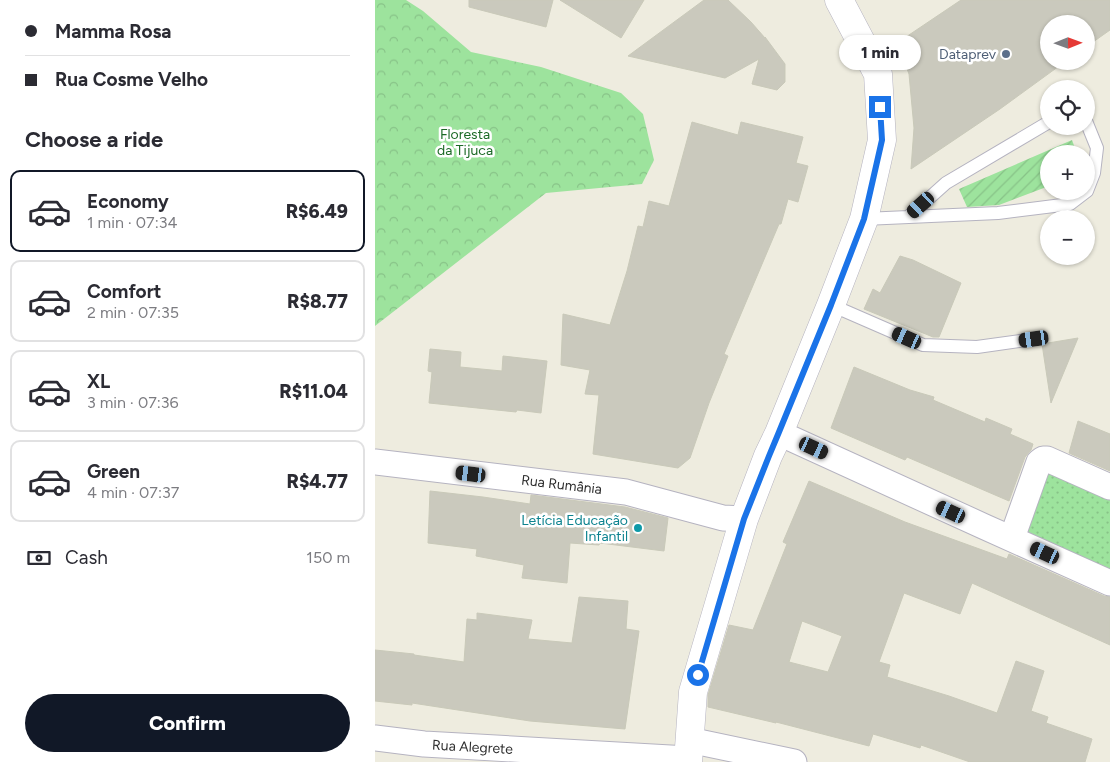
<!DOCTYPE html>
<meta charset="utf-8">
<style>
body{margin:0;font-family:Figtree,sans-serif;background:#f2f2f3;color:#2b2b33;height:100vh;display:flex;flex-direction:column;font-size:19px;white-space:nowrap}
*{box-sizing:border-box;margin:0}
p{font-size:16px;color:#7c7c81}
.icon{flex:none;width:28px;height:28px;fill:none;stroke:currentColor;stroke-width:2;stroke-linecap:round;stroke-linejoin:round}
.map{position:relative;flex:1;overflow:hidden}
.panel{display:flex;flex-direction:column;background:#fff;width:375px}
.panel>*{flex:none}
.guide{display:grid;align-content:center;height:110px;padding:0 25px;background:#fff}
.needle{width:32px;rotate:89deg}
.controls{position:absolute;left:665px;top:15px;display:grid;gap:10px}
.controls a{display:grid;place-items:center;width:55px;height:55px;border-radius:50%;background:#fff;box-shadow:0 1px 4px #0004;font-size:25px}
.end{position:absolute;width:22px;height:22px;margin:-11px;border:6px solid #1a73e8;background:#fff;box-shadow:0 0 0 2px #fff}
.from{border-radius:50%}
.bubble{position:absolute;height:35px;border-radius:18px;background:#fff;box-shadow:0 1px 4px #0004;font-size:16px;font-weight:800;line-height:35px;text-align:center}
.car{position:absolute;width:15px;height:30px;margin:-15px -8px;border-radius:6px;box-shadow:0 0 4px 1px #0007;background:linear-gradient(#222 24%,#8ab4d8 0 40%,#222 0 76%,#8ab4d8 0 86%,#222 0)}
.guide b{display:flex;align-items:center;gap:18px;height:48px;font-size:19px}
.guide b+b{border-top:1px solid #e1e1e2}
.guide i{width:12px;height:12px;background:#2b2b33}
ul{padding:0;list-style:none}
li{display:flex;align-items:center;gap:15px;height:82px;margin:0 10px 8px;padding:0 15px;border:2px solid #e1e1e2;border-radius:10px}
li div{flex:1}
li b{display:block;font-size:19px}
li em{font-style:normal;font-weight:800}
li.on{border-color:#111827}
li>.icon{width:45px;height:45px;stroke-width:1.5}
h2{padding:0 25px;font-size:22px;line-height:60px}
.pay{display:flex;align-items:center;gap:12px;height:55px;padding:0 25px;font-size:19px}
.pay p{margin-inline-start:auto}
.button{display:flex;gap:10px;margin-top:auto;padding:10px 25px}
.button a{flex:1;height:58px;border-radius:30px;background:#111827;color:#fff;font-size:20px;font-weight:800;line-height:58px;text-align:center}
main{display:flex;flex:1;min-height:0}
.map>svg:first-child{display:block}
.forest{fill:url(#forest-crowns)}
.park{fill:url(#park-dots)}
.garden{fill:url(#garden-furrows)}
.building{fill:#cac9bd;stroke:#c9c9b9;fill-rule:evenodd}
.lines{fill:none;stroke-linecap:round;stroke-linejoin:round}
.lane-casing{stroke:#b5b3c0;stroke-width:14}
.street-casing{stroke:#b5b3c0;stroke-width:27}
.secondary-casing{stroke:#b5b3c0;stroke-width:29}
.lane{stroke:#fff;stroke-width:12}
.street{stroke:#fff;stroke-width:25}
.secondary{stroke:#fff;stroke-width:28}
.route{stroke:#1a73e8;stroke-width:6}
.service-dot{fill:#5c6f8a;stroke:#fff;stroke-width:2}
.culture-dot{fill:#0f9aa8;stroke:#fff;stroke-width:2}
.labels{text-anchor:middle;stroke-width:5;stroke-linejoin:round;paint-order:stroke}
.service-label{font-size:14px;fill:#4e5e75;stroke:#fff;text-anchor:end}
.park-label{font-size:14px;fill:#1c6a26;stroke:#fff}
.street-label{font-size:14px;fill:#2d2d2d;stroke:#fff}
.culture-label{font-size:14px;fill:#0d838f;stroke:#fff;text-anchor:end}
</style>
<main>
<section class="panel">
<div class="guide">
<b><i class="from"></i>Mamma Rosa</b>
<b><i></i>Rua Cosme Velho</b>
</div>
<h2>Choose a ride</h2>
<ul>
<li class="on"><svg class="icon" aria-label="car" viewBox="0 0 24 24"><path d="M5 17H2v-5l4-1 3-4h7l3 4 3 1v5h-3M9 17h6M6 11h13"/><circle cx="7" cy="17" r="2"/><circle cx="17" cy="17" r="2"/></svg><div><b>Economy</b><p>1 min · 07:34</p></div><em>R$6.49</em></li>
<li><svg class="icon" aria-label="car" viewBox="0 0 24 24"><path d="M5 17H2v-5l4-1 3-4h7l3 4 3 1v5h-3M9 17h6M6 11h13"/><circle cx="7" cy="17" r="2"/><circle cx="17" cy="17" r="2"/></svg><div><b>Comfort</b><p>2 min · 07:35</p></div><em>R$8.77</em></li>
<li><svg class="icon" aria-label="car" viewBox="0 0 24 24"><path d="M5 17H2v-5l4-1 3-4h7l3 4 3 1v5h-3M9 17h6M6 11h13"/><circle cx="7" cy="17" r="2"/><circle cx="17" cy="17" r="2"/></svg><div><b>XL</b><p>3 min · 07:36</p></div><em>R$11.04</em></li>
<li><svg class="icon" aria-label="car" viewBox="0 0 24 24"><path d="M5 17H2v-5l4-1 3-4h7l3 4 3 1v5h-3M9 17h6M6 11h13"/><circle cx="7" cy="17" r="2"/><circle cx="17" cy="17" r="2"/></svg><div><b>Green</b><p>4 min · 07:37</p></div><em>R$4.77</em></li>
</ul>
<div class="pay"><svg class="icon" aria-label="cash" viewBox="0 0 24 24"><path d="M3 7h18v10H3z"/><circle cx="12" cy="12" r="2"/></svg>Cash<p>150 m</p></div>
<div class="button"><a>Confirm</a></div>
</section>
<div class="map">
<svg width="735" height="762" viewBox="0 0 735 762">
<defs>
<pattern id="forest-crowns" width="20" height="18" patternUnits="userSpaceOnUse" patternTransform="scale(1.25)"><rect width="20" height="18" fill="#9de39d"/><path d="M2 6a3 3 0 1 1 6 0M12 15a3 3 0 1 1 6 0" fill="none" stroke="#88c388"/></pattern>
<pattern id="park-dots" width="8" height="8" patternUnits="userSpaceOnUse" patternTransform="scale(1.25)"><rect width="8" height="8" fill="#9de39d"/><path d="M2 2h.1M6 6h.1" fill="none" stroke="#88c388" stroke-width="1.8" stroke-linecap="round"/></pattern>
<pattern id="garden-furrows" width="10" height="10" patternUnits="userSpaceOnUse" patternTransform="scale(1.25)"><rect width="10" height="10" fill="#9de39d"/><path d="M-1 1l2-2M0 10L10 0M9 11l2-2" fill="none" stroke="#88c388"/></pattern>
</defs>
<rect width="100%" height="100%" fill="#eeecdf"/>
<!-- forest -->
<path class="forest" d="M0 0H31L48 11 96 52 166 67 246 93 268 114 279 160 267 184 171 193 0 326Z"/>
<!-- park -->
<path class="park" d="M674 464 735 491V583L641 545Z"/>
<!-- garden -->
<path class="garden" d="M697 140 702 154H674V186L624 205 592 207 584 189Z"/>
<!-- building -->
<path class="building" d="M94 0H178L171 27 94 7Z
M185 0H269L246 38Z
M329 0H353L376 22 390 38V37L410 64V82L402 90 377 84 384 59 350 78 253 56Z
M586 0H735V30L711 47V24H674V61H691L625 109 536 169 539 128 534 74 522 43Z
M317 122 363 135 366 122 428 137 421 163 433 166 423 202 413 199 406 224H404L349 354 353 356 334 403 315 458 303 468 218 454 224 395 210 394 215 370 186 365 188 314 235 325 252 271 263 226 268 227 274 201 294 206Z
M525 256 538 260 586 283 564 337H558L489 309 498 289 505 293Z
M703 338 676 403 667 344Z
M55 349 86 352 85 367 127 371 128 356 172 361 166 413 142 410 141 412 54 403 57 372 53 371Z
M479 367 535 390 559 397 558 400 610 422 611 418 637 429 635 434 658 444 656 450 650 457 634 501 532 457 530 460 456 428Z
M703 421 735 434V471L694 453Z
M434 481 530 522 632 559 634 554 729 596 735 597V645L597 583 585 614 529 593 504 662 515 665 512 677 574 696 622 713 641 661 669 671 656 711 673 717 671 723 717 739 710 762H595L546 745 545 748 498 734 494 746 401 722V723L333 707V695L354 625 378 630 412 544 408 542ZM427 621 467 636 453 672 414 662Z
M55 491 108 497 155 504 156 495 250 507 293 518 289 551 225 543 224 545 195 543 192 583 147 578 149 565 101 556 102 549 53 543Z
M204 597 253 601 251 629 264 631 250 729 155 721 37 703V705L0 701V650L39 654V655L89 662 92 619 102 620V613L157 620 153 639 197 643Z"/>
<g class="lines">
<!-- lane casing -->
<g class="lane-casing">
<path id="lane" d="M533 217 571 183 674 122
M489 219 623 213 695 204 712 191 719 173 722 148 711 121
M456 305 548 345 602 347 659 339"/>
</g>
<!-- street casing -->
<g class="street-casing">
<g id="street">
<path d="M404 433 610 527 735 583"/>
<path id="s1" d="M0 462 251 492 348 518 369 519"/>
<path d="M637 538 664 462 668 459H672L735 487"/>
<path id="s2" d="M0 738 49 744 313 759"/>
<path d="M314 740 419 762"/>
</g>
</g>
<!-- secondary casing -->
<g class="secondary-casing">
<path id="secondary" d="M313 762 318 692 369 519 393 456 404 433 456 305 489 219 507 140 503 74 464 0"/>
</g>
<!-- lane -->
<use href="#lane" class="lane"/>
<!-- street -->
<use href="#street" class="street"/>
<!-- secondary -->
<use href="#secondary" class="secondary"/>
</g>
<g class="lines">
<!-- route -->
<path class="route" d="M323 675 369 519 394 456 404 432 456 305 489 219 507 140 505 107"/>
</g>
<!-- markers -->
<circle class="service-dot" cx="631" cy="54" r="5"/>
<circle class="culture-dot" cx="263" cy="528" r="5"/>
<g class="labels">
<!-- service labels -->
<g class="service-label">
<text x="621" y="59">Dataprev</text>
</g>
<!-- park labels -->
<g class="park-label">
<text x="90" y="139">Floresta<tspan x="90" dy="16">da Tijuca</tspan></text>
</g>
<!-- street labels -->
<g class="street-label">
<text dy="5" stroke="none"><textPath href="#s1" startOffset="188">Rua Rumânia</textPath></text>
<text dy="5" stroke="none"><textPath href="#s2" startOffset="98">Rua Alegrete</textPath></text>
</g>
<!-- culture labels -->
<g class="culture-label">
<text x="253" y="525">Letícia Educação<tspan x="253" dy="16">Infantil</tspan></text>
</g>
</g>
</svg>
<div class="controls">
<a><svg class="needle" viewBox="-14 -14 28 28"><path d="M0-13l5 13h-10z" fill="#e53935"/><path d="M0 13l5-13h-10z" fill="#7c7c81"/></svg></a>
<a><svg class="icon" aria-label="locate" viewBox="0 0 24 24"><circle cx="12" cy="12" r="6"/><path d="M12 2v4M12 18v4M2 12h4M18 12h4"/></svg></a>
<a>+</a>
<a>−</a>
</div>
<i class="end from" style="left:323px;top:675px"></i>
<i class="end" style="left:505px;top:107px"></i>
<div class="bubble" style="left:464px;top:35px;width:82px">1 min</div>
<i class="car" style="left:546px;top:205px;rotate:228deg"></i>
<i class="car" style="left:532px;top:338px;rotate:294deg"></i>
<i class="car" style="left:659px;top:339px;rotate:262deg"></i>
<i class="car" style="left:439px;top:448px;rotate:115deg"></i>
<i class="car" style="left:96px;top:474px;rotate:277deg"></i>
<i class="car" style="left:576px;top:512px;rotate:295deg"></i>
<i class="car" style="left:670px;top:553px;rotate:295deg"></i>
</div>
</main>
